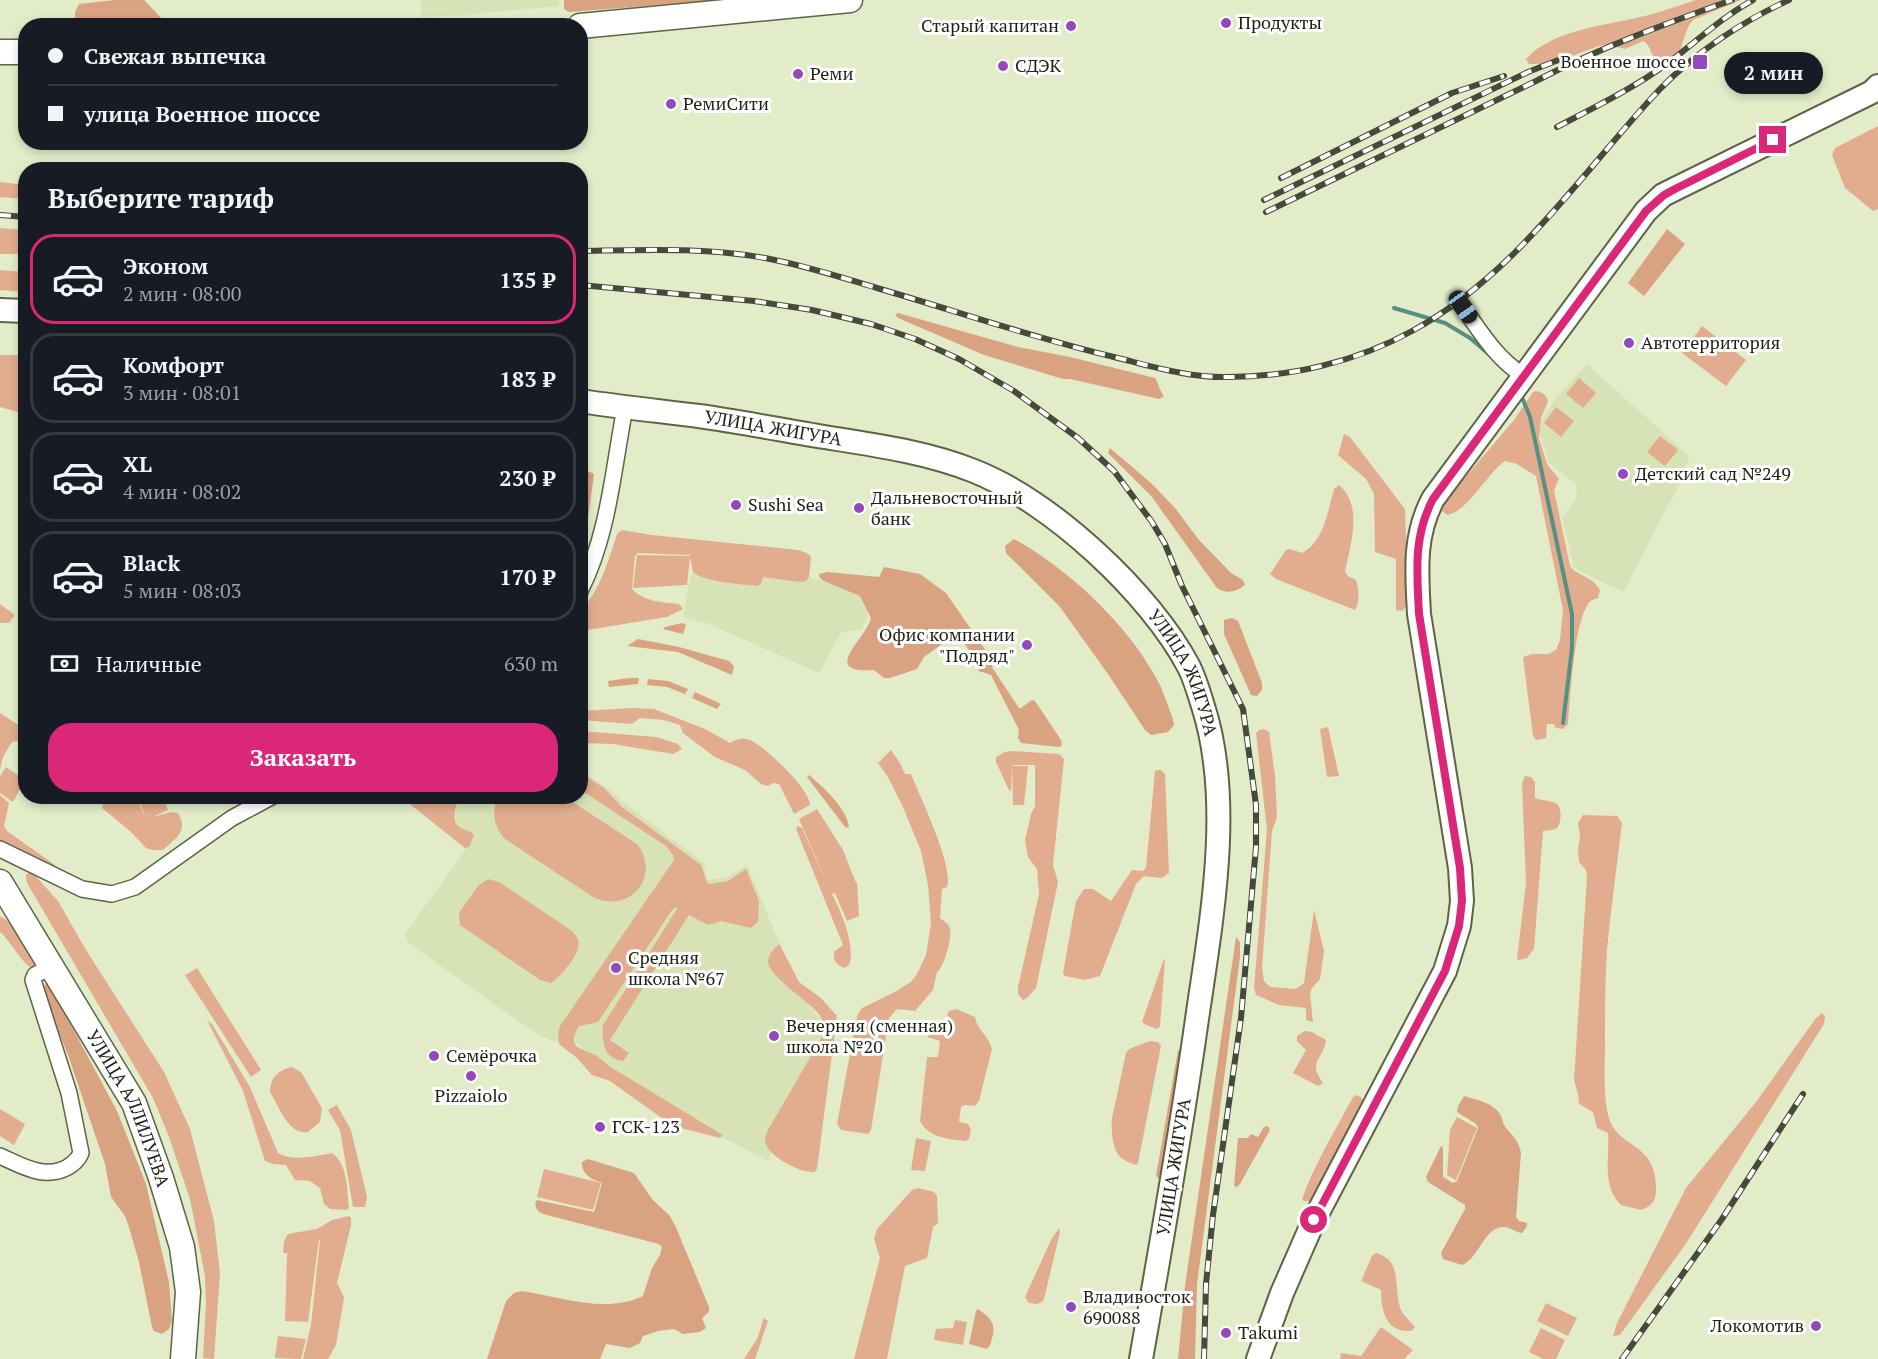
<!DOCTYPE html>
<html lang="ru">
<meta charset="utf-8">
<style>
body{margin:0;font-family:"PT Serif",serif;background:#20242c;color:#f1f3f6;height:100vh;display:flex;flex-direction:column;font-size:22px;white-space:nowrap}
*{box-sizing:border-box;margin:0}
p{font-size:20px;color:#9ea1a6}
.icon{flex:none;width:33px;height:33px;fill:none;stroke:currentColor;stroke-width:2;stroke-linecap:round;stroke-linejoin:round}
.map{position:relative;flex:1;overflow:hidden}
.sheet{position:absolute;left:18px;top:162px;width:570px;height:642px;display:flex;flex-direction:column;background:#171b24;border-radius:24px;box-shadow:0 3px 9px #0003}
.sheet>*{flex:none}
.hud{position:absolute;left:18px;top:18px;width:570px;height:132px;border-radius:24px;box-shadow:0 3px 9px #0003;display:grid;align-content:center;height:132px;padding:0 30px;background:#171b24}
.end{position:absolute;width:27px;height:27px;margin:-14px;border:8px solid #db2777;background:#fff;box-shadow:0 0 0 3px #fff}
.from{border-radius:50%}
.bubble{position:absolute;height:42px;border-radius:21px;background:#171b24;box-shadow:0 3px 9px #0003;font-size:20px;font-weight:800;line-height:42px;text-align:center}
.car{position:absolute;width:18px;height:36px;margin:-18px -9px;border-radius:8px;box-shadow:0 0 4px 2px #0007;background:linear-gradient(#222 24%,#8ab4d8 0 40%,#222 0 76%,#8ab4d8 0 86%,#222 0)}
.hud b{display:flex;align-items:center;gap:21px;height:57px;font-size:22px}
.hud b+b{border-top:2px solid #363941}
.hud i{width:15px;height:15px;background:#f1f3f6}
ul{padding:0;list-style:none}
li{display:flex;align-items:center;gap:18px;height:90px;margin:0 12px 9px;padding:0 18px;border:3px solid #363941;border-radius:24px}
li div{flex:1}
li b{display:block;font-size:22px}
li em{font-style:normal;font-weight:800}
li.selected{border-color:#db2777}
li>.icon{width:54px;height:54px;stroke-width:1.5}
h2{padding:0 30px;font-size:27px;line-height:72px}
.pay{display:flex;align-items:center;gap:15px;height:66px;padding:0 30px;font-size:22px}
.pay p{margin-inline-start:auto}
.primary-button{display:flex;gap:12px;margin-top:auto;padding:12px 30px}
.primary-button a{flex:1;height:69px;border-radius:24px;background:#db2777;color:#fff;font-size:24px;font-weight:800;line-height:69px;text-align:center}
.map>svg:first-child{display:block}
.built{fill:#d7e2b7}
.green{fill:#e1ad8e}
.forest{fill:#d9a280}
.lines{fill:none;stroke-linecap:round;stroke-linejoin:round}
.stream{stroke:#568f84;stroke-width:4}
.street-casing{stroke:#5c6445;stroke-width:18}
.secondary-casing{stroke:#5c6445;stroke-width:26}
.primary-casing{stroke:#5c6445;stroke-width:27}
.street{stroke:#fff;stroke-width:15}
.secondary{stroke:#fff;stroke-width:22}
.primary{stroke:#fff;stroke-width:24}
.rail-casing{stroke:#464b39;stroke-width:6}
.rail{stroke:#fff;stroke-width:4;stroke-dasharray:11;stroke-linecap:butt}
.route{stroke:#db2777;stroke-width:8}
.poi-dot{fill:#9449bb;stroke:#fff;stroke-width:2}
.labels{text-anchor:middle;stroke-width:6;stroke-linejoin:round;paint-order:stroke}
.poi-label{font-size:18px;fill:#1d2013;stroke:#fff;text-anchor:start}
.street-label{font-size:18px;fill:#1d2013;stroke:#fff}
</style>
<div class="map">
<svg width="1878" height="1359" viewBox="0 0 1878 1359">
<rect width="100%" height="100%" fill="#e2ecc9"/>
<!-- built -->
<path class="built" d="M421 0H559V6L462 15 421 17Z
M1587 364 1689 456 1679 485 1623 592 1574 568 1562 518 1577 498 1576 484 1549 463 1540 435 1541 422 1555 399Z
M759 571 829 581 877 589 862 629 841 633 819 673 707 623 683 617 691 574Z
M581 771 610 790 628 806 704 863 707 880 726 878 747 865 777 937 798 992 826 1026 824 1036 768 1161 718 1135 585 1053 578 1043H560L541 1036 525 1026 409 943 405 934 466 849 455 815 460 797 580 796Z"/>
<!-- green -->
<path class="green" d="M1696 0H1741L1693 20C1681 31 1684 68 1661 62 1650 59 1652 45 1643 41L1625 49 1610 45 1599 46 1558 61 1545 64H1529L1526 59C1554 27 1616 25 1656 13 1670 9 1683 4 1696 0Z
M1878 126V209L1873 211 1845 188 1832 155 1835 148Z
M0 182 25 185V199L0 197Z
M0 228 25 230V254H0Z
M0 270 25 272V292L0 290Z
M1702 326 1746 360 1726 386 1682 353Z
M0 355H25V414L0 407Z
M1579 378 1596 393 1583 408 1566 394Z
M1537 391 1544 394 1548 400 1547 404 1541 418 1539 438 1547 464 1559 479 1554 490 1570 566C1578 577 1593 576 1600 590L1598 598C1593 599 1589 601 1587 606 1574 626 1570 698 1568 724L1563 729 1556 728 1554 724H1547L1546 738 1536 740 1533 736 1523 657 1532 654H1548L1556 650 1560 640 1563 610 1536 476 1517 464 1505 461C1486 474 1469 511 1447 515L1442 511 1444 503 1451 494 1514 420 1533 392Z
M1556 407 1574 421 1561 437 1544 423Z
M1344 434 1350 437 1405 509 1408 594 1405 608 1402 611 1396 610V559L1375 552 1374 494 1366 479 1338 455Z
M1660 436 1678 450 1665 466 1647 452Z
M1339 485C1364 506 1350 545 1345 572L1348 576 1356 580C1359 589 1360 603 1355 610L1276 579 1270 574 1286 550 1290 549 1302 553C1324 542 1328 510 1334 489Z
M622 530 652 535 798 550 807 553 811 557 809 577 806 581 799 582 763 577 761 584 757 586C741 584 704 582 693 572L690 557 687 585 633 588 637 555 690 556V555L638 553 635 556 632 589C644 602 663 602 679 604L683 609 667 617 581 631V612C600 589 608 562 617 534Z
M0 604 15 615 9 623H0Z
M633 708 654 709 705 729 730 743C737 739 743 736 752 741 766 748 811 790 810 805L794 814 779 784 774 783 767 786 761 784 745 770 715 757 683 733 680 725 664 720 640 718 632 724 581 720V711Z
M0 713 20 726 25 723 26 742 17 741 12 742 3 757 0 770Z
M1328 727 1339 776 1327 777 1320 729Z
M1264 729 1269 732 1275 776 1277 817 1272 831 1262 968 1264 981 1270 987 1296 989 1304 983 1314 910 1324 951 1320 979 1312 988 1310 994 1313 1022 1306 1020V1008L1279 1005 1256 995 1254 988 1267 830 1256 733 1259 730Z
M581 731 656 737 678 744 682 749 673 754 613 744 581 743Z
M891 750 900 763 905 774H911C920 797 954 866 947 887L942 889 940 918C944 921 949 924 950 929 952 940 944 967 937 972L933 990 915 1011 897 1009 889 1018 871 1130 868 1134 841 1130 837 1124 857 1016 862 1008 893 993 911 982 917 974 926 955 931 923 928 885 921 851 903 807 888 777 878 763Z
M1011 751 1059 754 1064 759 1053 865 1058 882 1036 988 1027 998 1023 1000 1018 994V987L1039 894 1037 869 1028 857 1025 840 1031 814 1035 806V765H1012L1011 791 1009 790 996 762V757L1005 752Z
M1012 766H1028L1024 805H1013Z
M6 767 25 780 13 802 0 793V776Z
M1158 770H1161L1165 774 1169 873 1162 878 1144 876 1136 884 1100 976 1085 980 1065 976 1063 973 1076 901 1084 889H1093L1111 901 1132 870 1143 871 1146 868 1155 771Z
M581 773 604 788 622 807 701 865 707 882 709 884 728 881 746 869 759 901 758 922 751 928 721 921 708 925 689 915 610 1040 629 1053 623 1061C603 1059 602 1041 603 1025L677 909 676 907 672 910 598 1022 579 1026C566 1049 580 1047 597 1056 601 1059 605 1063 609 1066L721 1134 722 1136 720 1138 673 1126 610 1081 592 1075 577 1058 559 1044 558 1034 560 1026 674 860 673 855 666 846 581 790Z
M1525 776 1531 777 1535 782V798C1541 801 1554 800 1558 805 1562 810 1561 824 1557 828 1553 831 1547 830 1543 831L1534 949 1527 958 1519 960 1517 959 1526 883 1522 783Z
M0 795 9 803 4 826 7 831 55 865 54 868 4 845 0 840Z
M108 797H136L146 819 138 797H163L168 810 152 817 171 812 178 813C189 831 176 838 163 850H152L146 848 130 831 102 808 103 803Z
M401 797H459C456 806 450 823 461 828 467 831 469 830 474 835L469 847 465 848Z
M498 797H565L637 844C662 876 629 915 593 897L505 839C494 827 491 812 498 797Z
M817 809 843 850 856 883 857 882 859 916 847 921 835 893 832 894C841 911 856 946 849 965L844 968C836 965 833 960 834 952L843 945 796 829 798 826 802 828 831 892 799 819Z
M1583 815 1617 816 1622 823C1617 865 1611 907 1607 950 1605 981 1605 1013 1605 1045 1605 1065 1603 1100 1609 1118 1619 1150 1657 1141 1656 1190 1656 1201 1652 1206 1641 1210L1621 1205C1601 1185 1610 1158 1608 1133L1597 1128 1593 1112 1579 1104 1578 1094 1574 1080 1587 877 1586 870 1579 862 1578 850 1580 836 1578 823Z
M31 871 58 901 86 950 164 1072 190 1129 214 1221 220 1273 214 1359 203 1358 206 1304 205 1276 190 1199 169 1137 153 1098 27 883 26 875Z
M488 879 499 882 572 931C574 934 577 936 578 939 583 952 561 976 551 983L540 980 460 925 459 913 478 886Z
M0 916C16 924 26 947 35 962L33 968C23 966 11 941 0 932Z
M778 945H780L799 982 821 998 837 1016 817 1169 814 1172C800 1173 766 1156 765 1140 765 1137 767 1134 768 1130L823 1035C823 1028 824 1022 820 1016 811 1002 768 977 768 961 768 955 774 949 778 945Z
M1164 959 1165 960 1160 1026 1157 1029 1146 1025 1142 1022Z
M197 968 261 1070 251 1077 185 975Z
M956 1009 975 1017C977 1030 989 1036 992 1049L979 1101 975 1106 965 1105 961 1107 959 1122 968 1124 971 1130 969 1139 966 1141C948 1139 929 1138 920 1121L927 1057H938L940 1041 927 1037 943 1025 949 1011Z
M1822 1013 1825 1016 1824 1024 1685 1245 1620 1335 1613 1336 1617 1323 1686 1188 1756 1102 1816 1018Z
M207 1020 212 1024 250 1087 278 1153C293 1162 316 1156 332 1153 348 1164 347 1191 349 1208L347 1210 330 1209 324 1204 320 1188 310 1181 295 1180 286 1165 273 1164 265 1161 243 1091Z
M1305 1031 1312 1032 1326 1040C1323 1061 1307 1061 1323 1083L1318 1086 1293 1073 1306 1050 1297 1041V1036Z
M1150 1041 1158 1042 1161 1046 1138 1163 1136 1165C1131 1163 1125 1161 1121 1158 1112 1150 1111 1129 1112 1118L1126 1053 1129 1049Z
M292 1067 301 1072 322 1108 320 1122 308 1132C288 1135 279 1106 270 1092 270 1078 278 1070 292 1067Z
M1357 1095 1362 1098V1102L1310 1201H1304L1302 1199C1315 1163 1335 1131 1353 1097Z
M337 1105 351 1130 367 1197 365 1207H353L340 1130 328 1110Z
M0 1109 25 1124 14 1145 0 1136Z
M1457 1117 1477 1128 1456 1180 1447 1175 1450 1130Z
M916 1138 931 1141 925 1171 911 1170Z
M544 1169 601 1183 593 1210 537 1197Z
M918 1188 934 1192 937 1196 938 1223 933 1227 927 1258 905 1266 887 1359H854L880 1258 874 1239 877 1229 912 1190Z
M349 1216 351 1218V1225L337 1283 344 1297 343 1304 336 1345 328 1359H303L311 1325 320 1240H314H319L308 1322 285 1321 287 1255 289 1252 286 1254 283 1252 284 1241 288 1234 317 1229 332 1220Z
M1059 1228 1060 1232 1044 1299 1042 1302 1037 1304 1029 1303 1025 1297 1052 1238Z
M1376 1253C1405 1260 1392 1294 1402 1312 1405 1317 1411 1322 1415 1327L1411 1331C1386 1333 1381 1310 1381 1290L1361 1281 1372 1256Z
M1546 1303 1577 1318 1568 1336 1537 1321Z
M764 1318 768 1321 755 1359H744L757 1339Z
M955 1320 967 1322 963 1345 934 1340 936 1329 953 1328Z
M1381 1327 1413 1350 1404 1359H1340L1341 1353 1361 1356Z
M1541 1328 1565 1340 1556 1359H1543L1529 1352Z
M278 1336 306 1339 301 1359 275 1358Z"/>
<!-- forest -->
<path class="forest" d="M115 0H144L168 25H75V12L79 4Z
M564 0H721L569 12 564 9Z
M1667 229 1685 244 1644 296 1628 283Z
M898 313 1018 347 1070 357 1155 378C1159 384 1159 390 1164 396L1159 399 1070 379H1063L984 355 898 318 895 315Z
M1110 448 1152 484 1175 508 1199 540 1231 573 1243 580 1245 585C1237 591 1227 595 1217 588L1152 497 1108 453Z
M581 468 594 474 587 526 581 543Z
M1014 539C1068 569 1125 622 1155 676 1163 689 1167 704 1173 719L1174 725 1168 732 1151 735 1145 730 1108 674 1060 607 1006 553 1005 546Z
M884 567 920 574 946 593 986 651 993 669 1019 708H1021L1032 700 1035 701 1061 740 1062 745 1059 747 1021 743 1018 738 1019 730 991 675 979 671 969 650 963 642 960 640 942 644 924 657 917 669 890 678H884L874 670C818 674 867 638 871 618L860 596 824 581 820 578 819 574 828 572 879 577Z
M1232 618 1238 621 1262 683V690L1257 696 1251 695 1224 634V620Z
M682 623 686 625 683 634 663 629 665 627Z
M638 639 679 647 729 661 734 666 732 675 678 652 627 646Z
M629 678H639L638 684 609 687 608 681Z
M648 679 668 681 688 689 685 694 667 687 647 685Z
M695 692 721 704 717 709 692 698Z
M809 775C823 787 848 809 849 828L845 827 807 777Z
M1236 937 1240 942V957L1197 1284 1195 1359H1178L1185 1286Z
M46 984 50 986 117 1111 146 1184 169 1282 172 1321 169 1329 162 1334 154 1331 152 1327 139 1262 129 1227 125 1216 111 1197 105 1164 68 1055 43 993V987Z
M1178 1050 1182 1051 1162 1173 1159 1179 1156 1176Z
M1464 1096C1477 1100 1495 1103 1501 1116 1503 1121 1503 1125 1507 1129 1514 1137 1519 1142 1521 1153L1516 1217 1519 1221 1527 1223V1226L1522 1233C1515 1232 1510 1227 1504 1227 1483 1227 1480 1258 1462 1265L1443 1259 1441 1253 1465 1209V1205L1428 1182 1426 1177 1441 1146 1443 1148V1177L1453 1183 1457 1181 1478 1128 1476 1124 1457 1112 1458 1106Z
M1268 1126 1270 1130 1240 1184 1237 1187 1234 1186 1238 1138H1248L1251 1134 1258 1137 1264 1127Z
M588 1159 634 1173 652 1199 669 1215 675 1225 709 1307V1312L702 1318 706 1328 700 1332 683 1334 674 1329 658 1331 643 1336 640 1343 630 1348 606 1344 600 1359H487L506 1301 514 1293 522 1291C561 1297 606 1314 643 1296L652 1268 660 1255 662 1247 659 1244 543 1214C537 1211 533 1206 537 1200L594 1212 602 1183C592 1180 581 1174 582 1162Z
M978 1309C989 1317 995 1321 993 1335 991 1341 991 1345 987 1349L969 1344 976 1311Z"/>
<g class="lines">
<!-- stream -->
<path class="stream" d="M1394 308 1445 323 1470 338 1491 356
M1521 395 1530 417 1572 614V648L1563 723"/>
<!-- street casing -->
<g class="street-casing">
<path id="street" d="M1463 307C1481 333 1497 359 1524 376
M580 591C609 534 613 469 625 408
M0 849 82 889 112 894 135 887 232 818 273 796
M0 1156C22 1166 45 1180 68 1167 74 1163 78 1160 81 1153L69 1093 33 980 35 975 52 966"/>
</g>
<!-- secondary casing -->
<g class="secondary-casing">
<g id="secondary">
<path d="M0 310 26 311"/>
<path id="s1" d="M580 401C620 407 659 411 699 416 741 422 782 430 824 437 875 445 926 452 974 471 1052 502 1150 593 1189 667 1195 679 1199 693 1203 706 1234 802 1211 922 1197 1019 1181 1133 1161 1246 1141 1359"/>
<path d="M1258 1359 1282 1293 1314 1220 1445 971 1459 926 1462 901 1460 868 1419 614C1417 573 1413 537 1433 499L1646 211 1663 195 1675 189 1872 92 1878 86"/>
</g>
</g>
<!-- primary casing -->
<g class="primary-casing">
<g id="primary">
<path d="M580 26 850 0"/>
<path d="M0 52H26"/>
<path id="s2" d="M0 882 134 1103 161 1178 182 1247 188 1292 183 1359"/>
</g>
</g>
<!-- street -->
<use href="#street" class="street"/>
<!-- secondary -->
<use href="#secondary" class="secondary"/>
<!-- primary -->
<use href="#primary" class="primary"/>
<!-- rail casing -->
<g class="rail-casing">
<path id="rail" d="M1557 127C1595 107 1634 88 1668 63 1696 42 1722 17 1753 0
M1281 178 1452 93 1504 76
M1264 200 1528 72 1566 57
M1266 212 1536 81C1599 48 1665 24 1732 0
M0 215 26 217
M580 251C642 250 704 247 765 258 803 265 840 277 877 288 956 311 1034 338 1114 357 1151 366 1189 378 1228 377 1291 377 1356 362 1412 331 1517 274 1580 174 1660 89 1696 52 1743 21 1789 0
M580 285 754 301 812 310 871 324 915 339 959 359 1014 391 1078 438 1114 471 1152 522 1165 544 1182 586 1243 709 1256 805V847L1241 1018 1213 1215 1206 1284 1204 1359
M1622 1359 1722 1219 1803 1094"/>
</g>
<!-- rail -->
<use href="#rail" class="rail"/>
</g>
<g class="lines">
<!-- route -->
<path class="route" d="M1314 1220 1445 971 1459 926 1462 901 1460 868 1419 614C1417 572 1413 537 1433 499L1646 211 1664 195 1675 189 1773 140"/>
</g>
<!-- markers -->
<g class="poi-dot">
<circle cx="1226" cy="23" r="6"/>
<circle cx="1071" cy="26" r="6"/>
<rect x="1692" y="54" width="16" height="16" rx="3"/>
<circle cx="1003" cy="66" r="6"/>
<circle cx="798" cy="74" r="6"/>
<circle cx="671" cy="104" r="6"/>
<circle cx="1629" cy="343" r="6"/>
<circle cx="1623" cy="474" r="6"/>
<circle cx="736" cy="505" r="6"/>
<circle cx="859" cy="508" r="6"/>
<circle cx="1027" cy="645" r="6"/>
<circle cx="616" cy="968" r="6"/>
<circle cx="774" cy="1036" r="6"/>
<circle cx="434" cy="1056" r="6"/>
<circle cx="471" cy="1076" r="6"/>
<circle cx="600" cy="1127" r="6"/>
<circle cx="1071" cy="1307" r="6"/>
<circle cx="1816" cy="1326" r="6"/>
<circle cx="1226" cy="1333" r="6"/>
</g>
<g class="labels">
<!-- poi labels -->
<g class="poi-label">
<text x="1238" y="29">Продукты</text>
<text x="1059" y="32" text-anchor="end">Старый капитан</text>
<text x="1686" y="68" text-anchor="end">Военное шоссе</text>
<text x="1015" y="72">СДЭК</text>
<text x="810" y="80">Реми</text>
<text x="683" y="110">РемиСити</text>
<text x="1641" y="349">Автотерритория</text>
<text x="1635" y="480">Детский сад №249</text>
<text x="871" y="504">Дальневосточный<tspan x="871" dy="21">банк</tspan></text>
<text x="748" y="511">Sushi Sea</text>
<text x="1015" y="641" text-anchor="end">Офис компании<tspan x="1015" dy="21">"Подряд"</tspan></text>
<text x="628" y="964">Средняя<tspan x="628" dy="21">школа №67</tspan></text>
<text x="786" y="1032">Вечерняя (сменная)<tspan x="786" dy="21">школа №20</tspan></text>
<text x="446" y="1062">Семёрочка</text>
<text x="471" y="1102" text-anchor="middle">Pizzaiolo</text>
<text x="612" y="1133">ГСК-123</text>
<text x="1083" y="1303">Владивосток<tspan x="1083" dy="21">690088</tspan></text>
<text x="1804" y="1332" text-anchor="end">Локомотив</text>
<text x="1238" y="1339">Takumi</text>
</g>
<!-- street labels -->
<g class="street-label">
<text dy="6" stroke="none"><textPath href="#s1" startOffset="195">УЛИЦА ЖИГУРА</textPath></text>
<text dy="6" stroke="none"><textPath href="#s1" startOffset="699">УЛИЦА ЖИГУРА</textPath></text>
<text dy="6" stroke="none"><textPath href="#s2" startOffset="261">УЛИЦА АЛЛИЛУЕВА</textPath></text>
<text transform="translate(1174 1167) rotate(-81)" y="6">УЛИЦА ЖИГУРА</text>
</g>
</g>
</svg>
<i class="end from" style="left:1314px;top:1220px"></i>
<i class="end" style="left:1773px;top:140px"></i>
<div class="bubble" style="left:1724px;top:52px;width:99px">2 мин</div>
<i class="car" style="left:1463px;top:307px;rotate:145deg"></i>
<div class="hud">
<b><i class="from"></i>Свежая выпечка</b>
<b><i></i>улица Военное шоссе</b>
</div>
<section class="sheet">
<h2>Выберите тариф</h2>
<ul>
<li class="selected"><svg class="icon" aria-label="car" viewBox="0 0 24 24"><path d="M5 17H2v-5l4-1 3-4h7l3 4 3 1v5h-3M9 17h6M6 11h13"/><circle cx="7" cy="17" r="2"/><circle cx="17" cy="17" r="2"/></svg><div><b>Эконом</b><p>2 мин · 08:00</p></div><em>135 ₽</em></li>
<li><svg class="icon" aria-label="car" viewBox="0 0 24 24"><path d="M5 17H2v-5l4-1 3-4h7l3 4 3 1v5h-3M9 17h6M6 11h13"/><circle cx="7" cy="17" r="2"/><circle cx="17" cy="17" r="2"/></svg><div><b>Комфорт</b><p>3 мин · 08:01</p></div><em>183 ₽</em></li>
<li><svg class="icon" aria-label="car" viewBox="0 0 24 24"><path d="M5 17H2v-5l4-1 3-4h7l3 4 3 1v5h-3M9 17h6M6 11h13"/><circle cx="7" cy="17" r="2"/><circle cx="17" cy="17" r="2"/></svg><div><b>XL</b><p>4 мин · 08:02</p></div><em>230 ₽</em></li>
<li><svg class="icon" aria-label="car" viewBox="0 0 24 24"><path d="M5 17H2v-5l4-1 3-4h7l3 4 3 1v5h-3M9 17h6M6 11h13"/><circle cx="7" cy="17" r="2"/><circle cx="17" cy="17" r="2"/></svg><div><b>Black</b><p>5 мин · 08:03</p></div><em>170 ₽</em></li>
</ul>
<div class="pay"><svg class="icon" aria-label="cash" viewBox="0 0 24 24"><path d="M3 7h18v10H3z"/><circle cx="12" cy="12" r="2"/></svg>Наличные<p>630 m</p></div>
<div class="primary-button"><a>Заказать</a></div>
</section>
</div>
